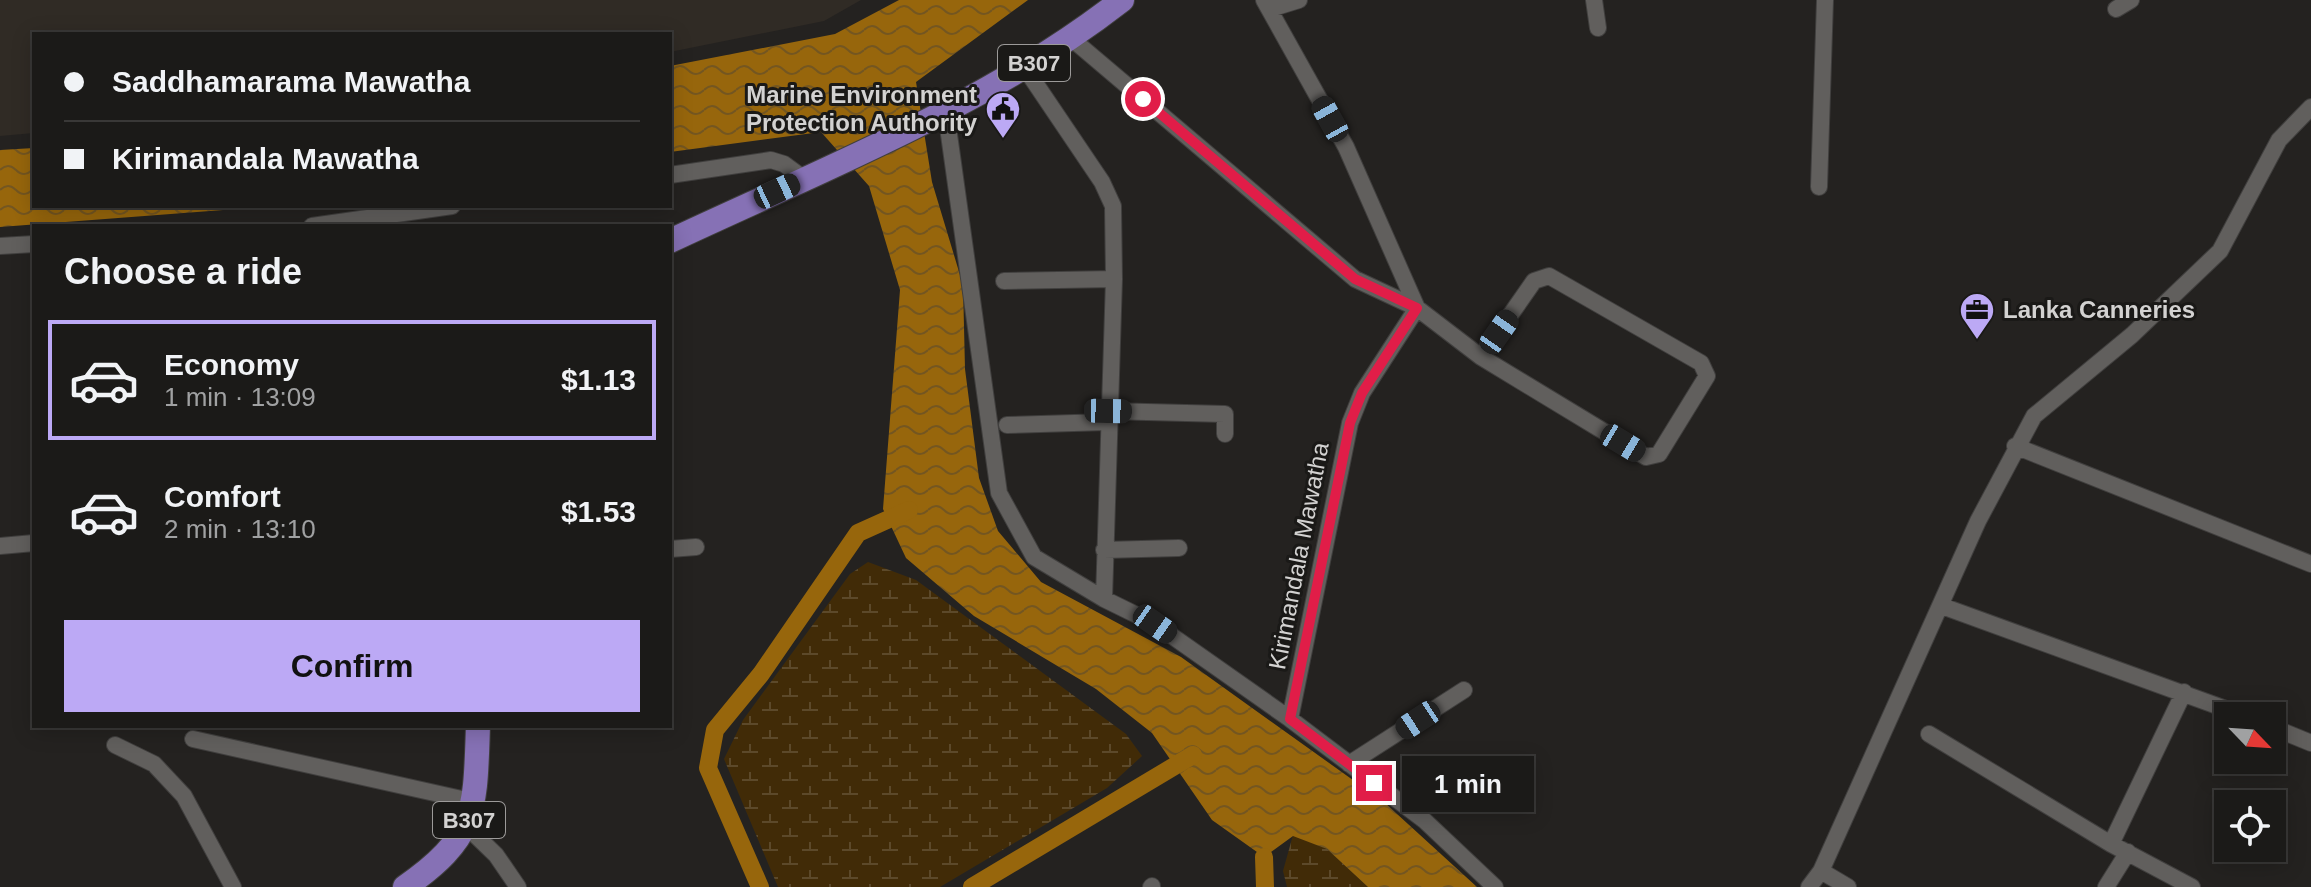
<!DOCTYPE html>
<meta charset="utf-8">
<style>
body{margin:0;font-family:Helvetica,sans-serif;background:#282725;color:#f1f3f6;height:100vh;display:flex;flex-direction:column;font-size:30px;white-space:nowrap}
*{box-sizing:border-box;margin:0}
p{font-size:26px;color:#a0a1a2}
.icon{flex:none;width:44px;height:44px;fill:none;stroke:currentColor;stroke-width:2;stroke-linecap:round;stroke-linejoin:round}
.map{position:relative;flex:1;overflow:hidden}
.drawer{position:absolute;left:32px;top:224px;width:640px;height:504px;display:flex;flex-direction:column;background:#1b1a18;border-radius:0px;box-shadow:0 4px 20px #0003,0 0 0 2px #393837}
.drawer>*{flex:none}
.banner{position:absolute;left:32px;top:32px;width:640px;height:176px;border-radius:0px;box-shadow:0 4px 20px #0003,0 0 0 2px #393837;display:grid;align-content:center;height:176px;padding:0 32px;background:#1b1a18}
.needle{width:52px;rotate:115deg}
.fabs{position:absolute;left:2214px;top:702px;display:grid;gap:16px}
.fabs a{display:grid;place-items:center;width:72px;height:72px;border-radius:0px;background:#1b1a18;box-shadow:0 4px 20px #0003,0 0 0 2px #393837;font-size:40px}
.end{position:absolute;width:36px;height:36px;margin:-18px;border:10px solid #e11d48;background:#fff;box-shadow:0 0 0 4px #fff}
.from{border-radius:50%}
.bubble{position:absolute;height:56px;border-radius:0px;background:#1b1a18;box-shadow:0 4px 20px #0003,0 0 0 2px #393837;font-size:26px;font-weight:700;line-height:56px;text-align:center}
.car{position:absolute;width:24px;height:48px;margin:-24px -12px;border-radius:10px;box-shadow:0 0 6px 2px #0007;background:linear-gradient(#222 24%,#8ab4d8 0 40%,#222 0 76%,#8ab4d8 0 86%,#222 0)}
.banner b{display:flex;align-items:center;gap:28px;height:76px;font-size:30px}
.banner b+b{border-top:2px solid #393837}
.banner i{width:20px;height:20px;background:#f1f3f6}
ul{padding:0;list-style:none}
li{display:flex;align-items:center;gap:24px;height:120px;margin:0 16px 12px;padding:0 16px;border:4px solid transparent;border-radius:0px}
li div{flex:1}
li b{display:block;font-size:30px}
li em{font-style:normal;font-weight:700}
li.current{border-color:#bca9f5}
li>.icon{width:72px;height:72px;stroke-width:1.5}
h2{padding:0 32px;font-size:36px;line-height:96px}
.button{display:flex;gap:16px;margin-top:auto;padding:16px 32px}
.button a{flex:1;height:92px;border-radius:0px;background:#bca9f5;color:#111;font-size:32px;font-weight:700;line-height:92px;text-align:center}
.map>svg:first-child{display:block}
.built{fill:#302b25}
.wetland{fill:url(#wetland-marsh)}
.water{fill:url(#water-waves)}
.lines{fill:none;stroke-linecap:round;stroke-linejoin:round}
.canal{stroke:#97660c;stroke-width:18}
.street-casing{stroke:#403f3e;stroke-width:18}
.primary-casing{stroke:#403f3e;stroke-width:26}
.street{stroke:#615f5d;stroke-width:16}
.primary{stroke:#8671b5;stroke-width:24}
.route{stroke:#e11d48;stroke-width:10}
.labels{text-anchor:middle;stroke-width:6;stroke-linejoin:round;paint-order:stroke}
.shield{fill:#1a1917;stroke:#9c9a99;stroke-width:2}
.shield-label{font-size:22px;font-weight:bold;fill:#d3d2d1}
.poi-label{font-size:24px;font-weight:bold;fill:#d3d2d1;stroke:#1a1917;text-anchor:end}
.street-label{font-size:24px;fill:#d3d2d1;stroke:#1a1917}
</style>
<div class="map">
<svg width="2311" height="887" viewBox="0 0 2311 887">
<defs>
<pattern id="wetland-marsh" width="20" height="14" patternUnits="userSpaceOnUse" patternTransform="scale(2)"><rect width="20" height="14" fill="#412b07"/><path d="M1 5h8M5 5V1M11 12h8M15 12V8" fill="none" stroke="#5c492a"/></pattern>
<pattern id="water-waves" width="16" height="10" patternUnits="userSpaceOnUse" patternTransform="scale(2)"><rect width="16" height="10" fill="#97660c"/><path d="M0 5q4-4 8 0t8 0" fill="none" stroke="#745620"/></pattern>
</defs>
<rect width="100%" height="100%" fill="#242220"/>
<!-- built -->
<path class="built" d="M0 0H861L824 21 670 52V34H34V133L0 136Z"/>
<!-- wetland -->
<path class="wetland" d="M868 562 916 580 1126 734 1142 756 1107 788 940 887H778L724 759 743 720 850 574Z
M1293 835 1327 849 1368 887H1287L1283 871Z"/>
<!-- water -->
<path class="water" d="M899 0H1028L916 82 932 182 963 285 965 369 979 478 998 531 1041 582 1181 657 1385 803 1477 887H1368L1327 849 1293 836 1264 857 1212 820 1152 733 1096 689 974 616 906 558 883 509 900 290 869 186 821 132 670 152V66L835 34Z
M34 148V206H277L0 227V150Z"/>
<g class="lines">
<!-- canal -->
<path class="canal" d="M1264 857 1265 887
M760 887 708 768 715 730 761 674 858 533 909 510
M972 887 1193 755"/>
<!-- street casing -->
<g class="street-casing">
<path id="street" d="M1264 0 1346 147 1417 308 1362 393 1350 423 1290 719 1424 820 1495 887
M1594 0 1598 28
M1270 9 1299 0
M2116 9 2131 0
M1072 39 1355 279 1417 308 1481 357 1646 457 1659 454 1707 376 1701 363 1549 276 1534 281 1481 357
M1025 68 1102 182 1113 206 1114 279 1104 599
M946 113 999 493 1034 557 1104 599 1155 624 1290 719
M670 175 771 160 784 164 803 178
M1819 187 1825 0
M312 226 452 206
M0 246 34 244
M1004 281 1114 279
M1108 411 1225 414V434
M1007 425 1107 422
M2015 446 2311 564
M0 546 34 543
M670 549 696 547
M1104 550 1179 548
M1942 606 2245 716
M2272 727 2311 743
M1929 734 2111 844 2192 887
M193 739 475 802
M115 745 154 764 184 796 233 887
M1349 764 1464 690
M466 826 496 855 518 887
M2111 844 2184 692
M1821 871 1848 887
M1151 887 1152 886
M1809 887 1821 871 1978 521 2034 416 2132 335 2220 251 2279 140 2311 107
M2106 887 2128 852"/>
</g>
<!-- primary casing -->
<g class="primary-casing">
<path id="primary" d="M670 241C825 168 986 106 1122 0
M405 887C478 836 475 809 478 726"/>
</g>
<!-- street -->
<use href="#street" class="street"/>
<!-- primary -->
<use href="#primary" class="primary"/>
</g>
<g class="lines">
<!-- route -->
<path class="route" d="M1143 99 1355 279 1417 308 1362 393 1350 423 1290 719 1374 783"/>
</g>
<!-- icons -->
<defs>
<g id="civic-pin" transform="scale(1.8)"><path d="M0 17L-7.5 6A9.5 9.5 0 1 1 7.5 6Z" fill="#bca9f5" stroke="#1a1917"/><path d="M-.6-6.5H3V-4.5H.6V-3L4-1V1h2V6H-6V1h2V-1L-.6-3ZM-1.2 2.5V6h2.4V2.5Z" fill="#111"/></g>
<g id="office-pin" transform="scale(1.8)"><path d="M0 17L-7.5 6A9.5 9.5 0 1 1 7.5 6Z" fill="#bca9f5" stroke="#1a1917"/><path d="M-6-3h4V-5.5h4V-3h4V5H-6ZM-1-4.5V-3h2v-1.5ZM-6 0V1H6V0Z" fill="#111"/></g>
</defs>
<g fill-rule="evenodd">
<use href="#civic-pin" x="1003" y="109"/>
<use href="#office-pin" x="1977" y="310"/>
</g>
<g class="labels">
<!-- shield labels -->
<g class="shield">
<rect x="998" y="45" width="72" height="36" rx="6"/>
<rect x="433" y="802" width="72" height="36" rx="6"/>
</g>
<g class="shield-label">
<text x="1034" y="71">B307</text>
<text x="469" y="828">B307</text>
</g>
<!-- poi labels -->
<g class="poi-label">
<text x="977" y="103">Marine Environment<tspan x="977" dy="28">Protection Authority</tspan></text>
<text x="2003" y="318" text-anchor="start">Lanka Canneries</text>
</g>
<!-- street labels -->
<g class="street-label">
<text transform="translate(1299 556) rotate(-79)" y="8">Kirimandala Mawatha</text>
</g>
</g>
</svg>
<div class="fabs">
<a><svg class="needle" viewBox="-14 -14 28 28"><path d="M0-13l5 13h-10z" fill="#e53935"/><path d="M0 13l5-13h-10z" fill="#a0a1a2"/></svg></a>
<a><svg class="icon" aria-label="locate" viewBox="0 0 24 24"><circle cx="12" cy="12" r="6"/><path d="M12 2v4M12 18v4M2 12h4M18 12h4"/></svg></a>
</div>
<i class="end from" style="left:1143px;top:99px"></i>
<i class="end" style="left:1374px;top:783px"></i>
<div class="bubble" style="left:1402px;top:756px;width:132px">1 min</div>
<i class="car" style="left:1330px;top:119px;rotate:331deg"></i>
<i class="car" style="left:777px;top:191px;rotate:65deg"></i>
<i class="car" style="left:1499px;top:332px;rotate:35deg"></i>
<i class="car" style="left:1108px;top:411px;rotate:91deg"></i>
<i class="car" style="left:1623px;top:443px;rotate:121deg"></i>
<i class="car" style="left:1155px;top:624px;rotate:125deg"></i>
<i class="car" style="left:1418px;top:720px;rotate:237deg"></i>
<div class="banner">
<b><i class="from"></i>Saddhamarama Mawatha</b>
<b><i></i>Kirimandala Mawatha</b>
</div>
<section class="drawer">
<h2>Choose a ride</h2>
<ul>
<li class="current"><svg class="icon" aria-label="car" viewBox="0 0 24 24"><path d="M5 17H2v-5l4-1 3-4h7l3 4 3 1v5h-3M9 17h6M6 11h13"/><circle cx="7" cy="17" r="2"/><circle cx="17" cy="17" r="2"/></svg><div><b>Economy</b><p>1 min · 13:09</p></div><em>$1.13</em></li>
<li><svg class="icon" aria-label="car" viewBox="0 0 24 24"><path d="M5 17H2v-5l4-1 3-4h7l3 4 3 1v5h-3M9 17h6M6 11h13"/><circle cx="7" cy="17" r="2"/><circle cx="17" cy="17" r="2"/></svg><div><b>Comfort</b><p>2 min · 13:10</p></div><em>$1.53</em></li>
</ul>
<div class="button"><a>Confirm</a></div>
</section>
</div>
